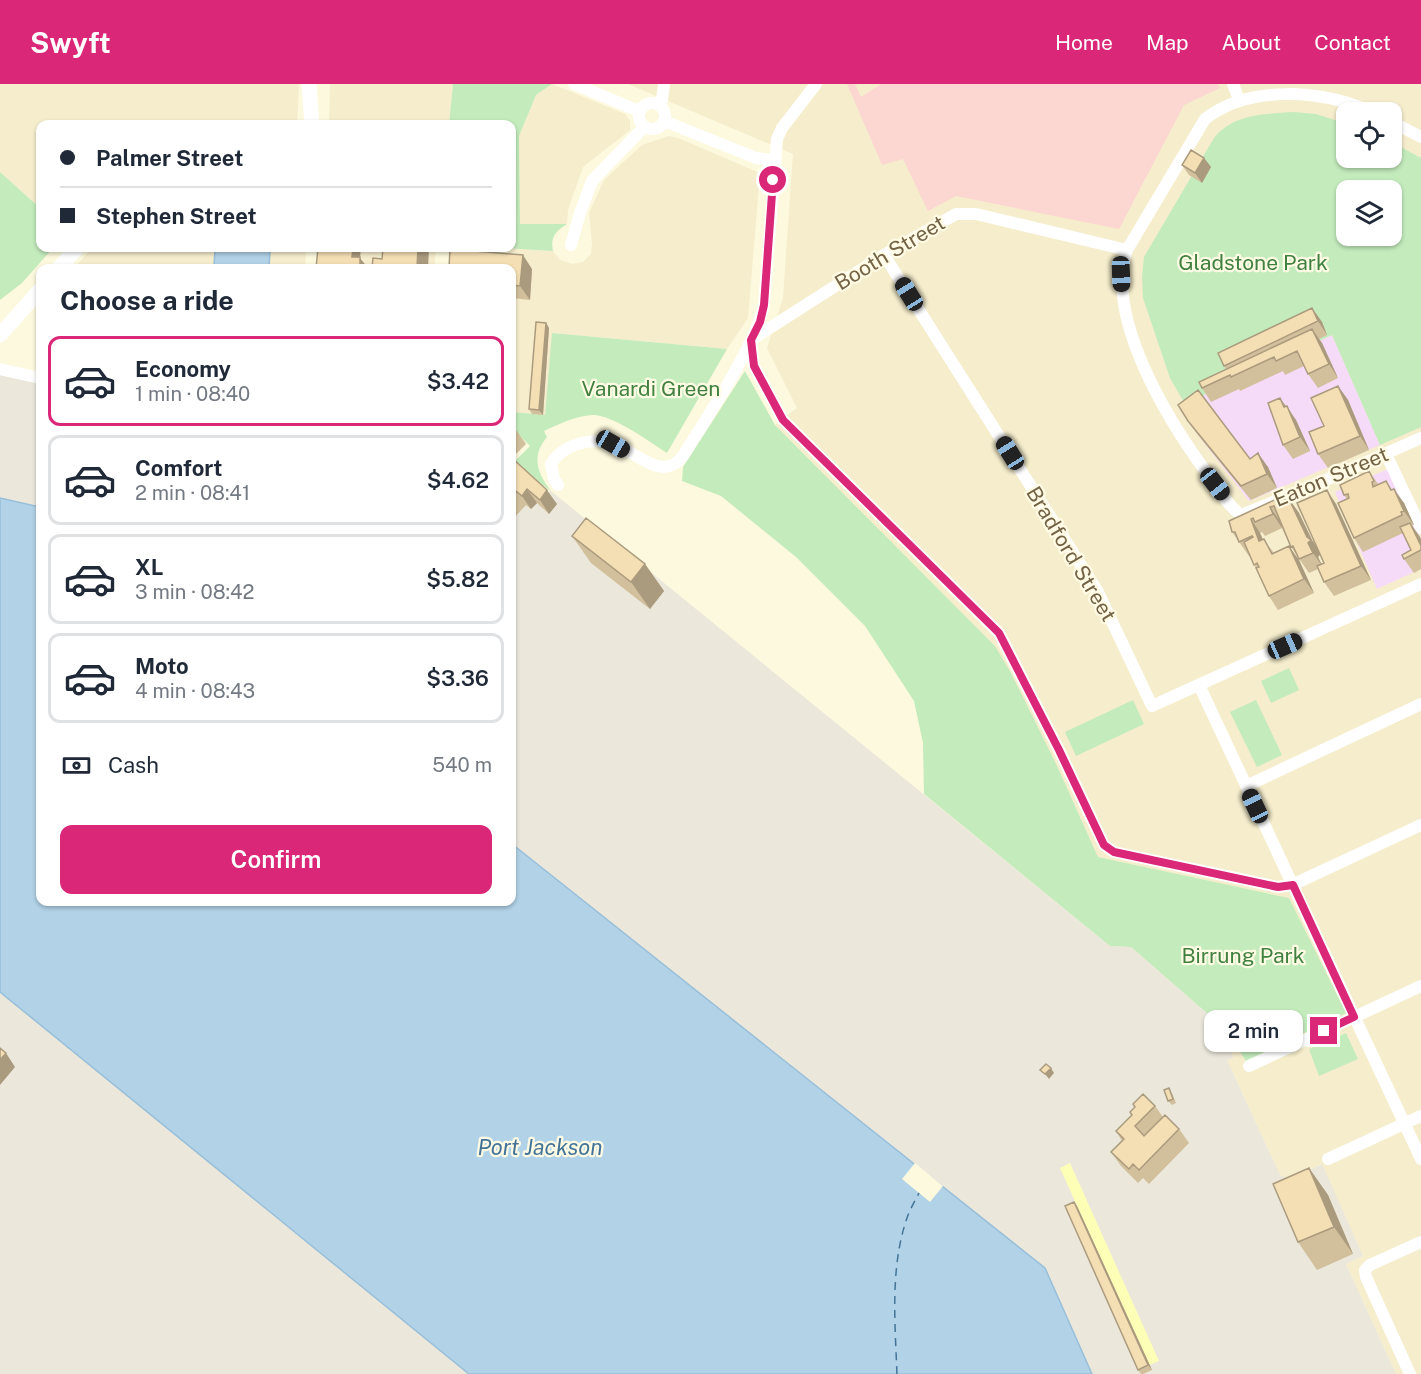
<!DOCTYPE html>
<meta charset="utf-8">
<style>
body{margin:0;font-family:"Public Sans",sans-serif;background:#f6f6f7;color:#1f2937;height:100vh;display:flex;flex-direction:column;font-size:22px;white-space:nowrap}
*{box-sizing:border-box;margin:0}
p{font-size:20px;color:#747a83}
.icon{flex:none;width:33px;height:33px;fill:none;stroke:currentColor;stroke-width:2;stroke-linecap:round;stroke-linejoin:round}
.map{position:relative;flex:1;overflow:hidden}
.panel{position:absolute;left:36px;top:180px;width:480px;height:642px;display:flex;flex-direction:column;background:#fff;border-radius:12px;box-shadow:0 2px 4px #0004}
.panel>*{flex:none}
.top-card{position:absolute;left:36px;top:36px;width:480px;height:132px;border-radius:12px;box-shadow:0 2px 4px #0004;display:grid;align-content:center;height:132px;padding:0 24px;background:#fff}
.buttons{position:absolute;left:1336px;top:18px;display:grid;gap:12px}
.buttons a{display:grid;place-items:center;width:66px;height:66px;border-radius:12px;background:#fff;box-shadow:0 2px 4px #0004;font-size:30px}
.end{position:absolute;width:27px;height:27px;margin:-14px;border:8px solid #db2777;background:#fff;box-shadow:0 0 0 3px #fff}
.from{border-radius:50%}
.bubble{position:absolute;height:42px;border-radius:12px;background:#fff;box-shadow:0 2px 4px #0004;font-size:20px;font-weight:600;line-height:42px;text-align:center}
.car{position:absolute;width:18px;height:36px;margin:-18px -9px;border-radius:8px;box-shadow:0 0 4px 2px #0007;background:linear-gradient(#222 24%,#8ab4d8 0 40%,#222 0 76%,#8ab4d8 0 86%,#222 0)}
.top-card b{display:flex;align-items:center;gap:21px;height:57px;font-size:22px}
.top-card b+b{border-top:2px solid #e0e1e3}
.top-card i{width:15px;height:15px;background:#1f2937}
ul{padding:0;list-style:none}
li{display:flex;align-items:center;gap:18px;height:90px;margin:0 12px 9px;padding:0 12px;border:3px solid #e0e1e3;border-radius:12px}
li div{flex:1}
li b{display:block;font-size:22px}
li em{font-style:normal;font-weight:600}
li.current{border-color:#db2777}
li>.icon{width:54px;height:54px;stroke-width:1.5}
h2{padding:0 24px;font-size:27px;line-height:72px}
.pay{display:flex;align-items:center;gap:15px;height:66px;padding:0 24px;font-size:22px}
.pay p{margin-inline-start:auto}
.cta{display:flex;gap:12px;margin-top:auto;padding:12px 24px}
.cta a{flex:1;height:69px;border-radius:12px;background:#db2777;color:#fff;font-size:24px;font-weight:600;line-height:69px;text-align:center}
header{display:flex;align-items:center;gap:36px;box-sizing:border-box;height:84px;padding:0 30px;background:#db2777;color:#fff}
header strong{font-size:28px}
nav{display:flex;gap:33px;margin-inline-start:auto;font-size:21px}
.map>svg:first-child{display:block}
.residential{fill:#f5edcc;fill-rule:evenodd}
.industrial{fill:#ebe7db}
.education{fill:#f6dbf9}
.medical{fill:#fcd6d1}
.green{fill:#c3ebbc;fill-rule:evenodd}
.sand{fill:#fdffb6}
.water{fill:#b2d2e7;stroke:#98bfda;stroke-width:1.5}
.pier{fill:#fdf9de}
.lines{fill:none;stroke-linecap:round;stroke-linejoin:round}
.ferry{stroke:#437498;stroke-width:1.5;stroke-dasharray:8 6;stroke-linecap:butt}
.minor{stroke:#fff;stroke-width:12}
.tertiary{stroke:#fff;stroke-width:15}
.wall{fill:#d2bf9b;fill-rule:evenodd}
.shaded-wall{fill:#ab9b7e}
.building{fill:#f4deb4;stroke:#ab9b7e;stroke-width:1.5}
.route{stroke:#db2777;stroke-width:8}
.labels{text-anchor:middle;stroke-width:4.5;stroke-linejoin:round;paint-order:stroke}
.street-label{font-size:21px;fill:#746245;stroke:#fffbe5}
.park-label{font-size:21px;fill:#41813f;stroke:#fffbe5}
.water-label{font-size:22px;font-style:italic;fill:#437498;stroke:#fffbe5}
</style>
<header>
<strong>Swyft</strong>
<nav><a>Home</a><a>Map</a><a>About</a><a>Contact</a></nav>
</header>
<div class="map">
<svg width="1421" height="1290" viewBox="0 0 1421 1290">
<rect width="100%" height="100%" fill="#fdf9de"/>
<!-- residential -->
<path class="residential" d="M0 0H299L297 40H40V124L0 88Z
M330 0H453L449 40H329Z
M552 0 625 30 630 37V46L583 83 568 126 567 140H520L519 52 536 11Z
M628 0H1421V1290H1396L1346 1180 1363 1172 1321 1080 1289 1095 1280 1091 1227 976 1232 968 1223 943 1246 977 1289 814 1098 773 1058 684 995 562 775 341 797 324 767 264 783 214 793 70ZM1347 28H1392V74H1347ZM1347 106H1392V152H1347Z
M669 52 678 54 760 89 748 234 727 265 553 249 545 332 512 328V184H456L458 164H506L553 167 560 176 572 180 583 178 591 170 592 160 589 129 604 96 642 61Z
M92 164H305L306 170 305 184H74Z
M321 164H436L434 184H319Z"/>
<!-- industrial -->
<path class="industrial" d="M0 285 40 294V425L0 415Z
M512 381 548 408 551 407 1110 862 1131 863 1223 943 1232 968 1233 974 1227 976 1280 1091 1289 1095 1322 1080 1363 1172 1346 1180 1396 1290H1092L1045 1184 512 760Z
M0 908 469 1290H0Z"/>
<!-- education -->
<path class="education" d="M1332 251 1380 361 1249 417 1198 351 1180 322Z
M1388 385 1421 455V485L1377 505 1335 408Z"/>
<!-- medical -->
<path class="medical" d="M847 0H855L861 13 881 0H1218L1220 4 1184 21 1119 145 956 112 928 127 903 75 882 81Z"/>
<!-- green -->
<path class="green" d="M453 0H552L536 11 519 52 520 140H567C556 147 550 153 553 167L506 164H512V40H449Z
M1293 28 1316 30 1347 40V74H1392V58L1421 74V343L1380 361 1332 251 1185 320 1170 294 1143 214 1142 193 1144 173 1214 54C1233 30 1264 30 1293 28ZM1347 106H1392V152H1347Z
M0 88 40 124V164H53L22 199 0 216Z
M552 249 727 265 667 369C650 358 612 330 592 331 575 332 559 340 544 347L547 353C531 372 537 389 551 407L513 379 530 362 512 344V328L545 331Z
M745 287 775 341 995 562 1011 589 1058 684 1098 773 1289 814 1346 929 1246 977 1223 943 1131 863 1110 862 924 710 923 659 914 617 865 542 796 473 721 412 682 397 683 383Z
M1289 584 1299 606 1271 619 1261 597Z
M1133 616 1144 640 1076 672 1065 648Z
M1256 616 1282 671 1257 683 1230 628Z
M1346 949 1358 975 1319 992 1309 965Z"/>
<!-- sand -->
<path class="sand" d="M1070 1079 1159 1277 1149 1281 1060 1084Z"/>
<!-- water -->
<path class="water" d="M215 165 270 167 269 183 214 182Z
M0 414 40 423V818H512V760L1045 1184 1092 1290H469L0 908Z"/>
<!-- pier -->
<path class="pier" d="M915 1079 943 1102 930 1118 902 1095Z"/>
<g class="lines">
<!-- ferry -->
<path class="ferry" d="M897 1290C895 1239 890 1183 907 1134 910 1125 915 1117 919 1109"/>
<!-- minor -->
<path class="minor" d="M574 0 639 27
M1233 0 1239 16
M639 32a13 13 0 1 1 26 0a13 13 0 1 1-26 0Z
M660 21 662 16 664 0
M664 37 756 74 774 76
M1392 38 1421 53
M571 161 580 129 592 97 644 43
M1127 166C1104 234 1169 338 1209 392 1218 404 1228 422 1241 431L1310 403 1421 354
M884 171 1098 508 1152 622 1421 500
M751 256 754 282 783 336 999 549 1059 666 1104 761 1114 768 1278 803 1292 801 1421 741
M751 256 884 171 956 130H976L1127 166 1205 35C1250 0 1322 6 1372 28
M0 285 40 294
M1386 370 1421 444
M558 401 554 395 551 380C563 360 591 353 613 360 635 366 662 400 683 372 709 329 752 269 764 221L777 55 782 44 816 0
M1199 601 1421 1075
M1246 702 1421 620
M1249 982 1421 902
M1328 1075 1421 1032
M1410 1290 1366 1193 1365 1186 1370 1181 1421 1158"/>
<!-- tertiary -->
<path class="tertiary" d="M309 0 312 40
M59 184 77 164
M0 251 40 206"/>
</g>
<!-- wall -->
<path class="wall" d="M1204 74 1211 83 1202 99 1189 91 1182 81Z
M512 184 532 185 530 216 512 214Z
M1312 224 1322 238 1327 251 1319 255 1322 259 1338 294 1318 304 1308 290 1304 282 1285 291 1283 287 1240 307 1239 305 1211 318 1202 304 1226 285 1224 282Z
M546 239 549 244 543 331 532 330 529 325Z
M1338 302 1348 316 1369 366 1328 384 1318 370 1324 342Z
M1287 322 1296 336 1310 367 1293 375 1283 361 1286 323Z
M1188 337 1250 375 1268 383 1277 404 1251 416 1198 351Z
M512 340 526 360 512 374Z
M512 374 557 420 549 430 537 419 531 425 526 421 512 436Z
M1369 387 1378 400 1386 397 1392 406 1404 419 1414 441H1412L1421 455V485L1414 489 1404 475 1411 466 1403 449 1363 468 1354 454 1347 415 1344 411Z
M1283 412 1286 416 1289 415 1299 429 1312 456 1317 464 1336 420 1371 496 1334 512 1324 498 1318 485 1309 489 1291 463 1282 444 1265 452 1262 448 1260 449 1263 455 1274 469 1299 476 1314 509 1278 526 1269 512 1250 472H1249L1232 448ZM1320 471 1324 479 1321 480 1318 473Z
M572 452 645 480 664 507 650 525 591 479Z
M1169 1004 1172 1009 1176 1019 1172 1021 1168 1017Z
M1133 1020 1155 1022 1163 1033 1179 1045 1189 1059 1149 1100 1143 1094 1138 1099 1121 1082 1111 1068 1122 1057 1116 1047 1132 1031 1130 1028 1135 1023Z
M1309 1084 1328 1111 1353 1170 1317 1186 1298 1158Z
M1077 1122 1152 1286 1143 1290H1141L1138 1286Z"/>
<!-- shaded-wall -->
<path class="shaded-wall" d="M1204 74 1211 83 1202 99 1195 89Z
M351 164H361L360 174 368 184H360L352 173Z
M418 164H428L429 165 428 184H417Z
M523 171 532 185 530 216 520 202Z
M512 218 513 220 512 240Z
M1312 224 1322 238 1327 251 1318 237Z
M546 239 549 244 543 331 539 326Z
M1312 245 1322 259 1338 294 1329 280Z
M1338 302 1348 316 1369 366 1360 352Z
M1280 314 1296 336 1310 367 1300 353Z
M1258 369 1268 383 1277 404 1267 390Z
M527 405 537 419 531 425 522 412Z
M1394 405 1404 419 1414 441 1404 427Z
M547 406 557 420 549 430 540 416Z
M1327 406 1336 420 1371 496 1361 482Z
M1289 415 1299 429 1312 456 1321 469 1318 473 1323 483 1313 469 1308 459 1307 453Z
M1270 423 1280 437 1282 444 1273 430Z
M1251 435 1260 449 1269 471 1259 457Z
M1410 439 1420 453 1421 455V462Z
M1289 462 1299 476 1314 509 1304 495Z
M645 480 664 507 650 525 631 498Z
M6 969 15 983 0 1001V976Z
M1051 984 1054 989 1049 995 1045 990Z
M1309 1084 1328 1111 1353 1170 1334 1143Z
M1074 1118 1077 1122 1152 1286 1148 1281Z"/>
<!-- building -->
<path class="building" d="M1191 66 1204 74 1195 89 1182 81Z
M318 164H353L352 173H360V184H316Z
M383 164H418L417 184H372L373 174 382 175Z
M450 165 523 171 520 202 512 201V184H449Z
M1312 224 1318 237 1224 282 1218 269Z
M536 238 546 239 539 326 529 325Z
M1312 245 1329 280 1308 290 1297 267 1276 277 1274 273 1231 293 1230 291 1202 304 1199 298Z
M1338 302 1360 352 1318 370 1309 348 1324 342 1311 314Z
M1198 306 1250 375 1258 369 1267 390 1241 402 1188 337 1178 321Z
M1280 314 1284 323 1287 322 1300 353 1283 361 1268 319Z
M512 374 547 406 540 416 527 405 522 412 516 407 512 412Z
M1369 387 1374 397 1372 398 1373 403 1386 397 1391 406 1394 405 1404 427 1401 428 1402 431 1354 454 1338 419 1349 414 1348 410 1344 411 1340 401Z
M1327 406 1361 482 1324 498 1317 482 1324 479 1297 419Z
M1283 412 1285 416 1289 415 1307 453 1311 456 1308 459 1313 469 1299 475 1293 462 1291 463 1274 422 1270 423 1273 430 1255 438 1253 434 1251 435 1259 457 1264 455 1272 470 1289 462 1304 495 1269 512 1256 484 1259 483 1257 479 1254 481 1244 458 1253 453 1252 452 1239 458 1235 448H1232L1229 437Z
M586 434 645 480 631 498 572 452Z
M1410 439 1421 462V466L1404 475 1402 471 1411 466 1400 443Z
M0 964 6 969 0 976Z
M1046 980 1051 984 1045 990 1040 986Z
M1169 1004 1173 1015 1168 1017 1164 1006Z
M1143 1010 1155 1022 1135 1042 1144 1052 1165 1031 1179 1045 1139 1086 1133 1080 1129 1085 1111 1068 1124 1055 1116 1047 1132 1031 1130 1028 1135 1023 1133 1020Z
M1309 1084 1334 1143 1298 1158 1273 1100Z
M1074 1118 1148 1281 1138 1286 1065 1122Z"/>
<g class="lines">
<!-- route -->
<path class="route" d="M773 96 764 221 760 238 751 256 754 282 783 336 999 549 1059 666 1104 761 1114 768 1278 803 1293 801 1354 933 1324 947"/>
</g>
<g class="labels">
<!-- street labels -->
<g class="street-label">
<text transform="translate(890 169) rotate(-31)" y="7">Booth Street</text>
<text transform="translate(1331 393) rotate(-23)" y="7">Eaton Street</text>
<text transform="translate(1071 470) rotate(59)" y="7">Bradford Street</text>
</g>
<!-- park labels -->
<g class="park-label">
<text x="1253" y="186">Gladstone Park</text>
<text x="651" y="312">Vanardi Green</text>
<text x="1243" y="879">Birrung Park</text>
</g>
<!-- water labels -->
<g class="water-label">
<text x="540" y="1071">Port Jackson</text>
</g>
</g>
</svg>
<div class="buttons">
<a><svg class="icon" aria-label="locate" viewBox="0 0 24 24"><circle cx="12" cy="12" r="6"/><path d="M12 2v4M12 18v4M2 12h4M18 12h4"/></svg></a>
<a><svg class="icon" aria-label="layers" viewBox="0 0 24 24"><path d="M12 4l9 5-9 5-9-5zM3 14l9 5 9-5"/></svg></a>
</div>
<i class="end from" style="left:773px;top:96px"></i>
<i class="end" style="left:1324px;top:947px"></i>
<div class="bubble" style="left:1204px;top:926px;width:99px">2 min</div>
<i class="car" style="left:1121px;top:190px;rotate:178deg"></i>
<i class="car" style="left:909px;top:210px;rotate:328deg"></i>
<i class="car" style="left:613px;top:360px;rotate:120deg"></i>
<i class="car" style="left:1010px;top:369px;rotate:328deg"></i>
<i class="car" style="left:1215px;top:400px;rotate:142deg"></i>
<i class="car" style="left:1285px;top:562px;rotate:66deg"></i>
<i class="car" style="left:1255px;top:722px;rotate:335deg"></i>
<div class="top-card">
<b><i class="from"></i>Palmer Street</b>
<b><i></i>Stephen Street</b>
</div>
<section class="panel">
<h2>Choose a ride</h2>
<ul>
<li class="current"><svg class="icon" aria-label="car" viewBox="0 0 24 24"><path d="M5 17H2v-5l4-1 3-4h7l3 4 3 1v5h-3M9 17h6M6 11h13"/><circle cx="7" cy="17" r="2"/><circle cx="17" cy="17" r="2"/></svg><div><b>Economy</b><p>1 min · 08:40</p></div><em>$3.42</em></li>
<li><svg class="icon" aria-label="car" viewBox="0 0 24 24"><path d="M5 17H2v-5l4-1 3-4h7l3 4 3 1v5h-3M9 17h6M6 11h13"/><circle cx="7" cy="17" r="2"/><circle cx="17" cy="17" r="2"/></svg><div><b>Comfort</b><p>2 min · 08:41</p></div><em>$4.62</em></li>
<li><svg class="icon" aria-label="car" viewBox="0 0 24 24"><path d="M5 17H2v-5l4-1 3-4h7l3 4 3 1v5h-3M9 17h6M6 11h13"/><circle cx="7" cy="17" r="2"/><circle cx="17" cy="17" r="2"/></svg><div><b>XL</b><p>3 min · 08:42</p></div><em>$5.82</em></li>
<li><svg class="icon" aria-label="car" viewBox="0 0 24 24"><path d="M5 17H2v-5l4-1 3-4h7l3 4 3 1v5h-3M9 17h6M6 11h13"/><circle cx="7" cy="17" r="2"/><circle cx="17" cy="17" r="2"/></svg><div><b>Moto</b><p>4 min · 08:43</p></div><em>$3.36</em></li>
</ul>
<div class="pay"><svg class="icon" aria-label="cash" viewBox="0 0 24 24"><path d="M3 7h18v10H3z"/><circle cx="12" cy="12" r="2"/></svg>Cash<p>540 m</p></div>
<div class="cta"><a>Confirm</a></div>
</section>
</div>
